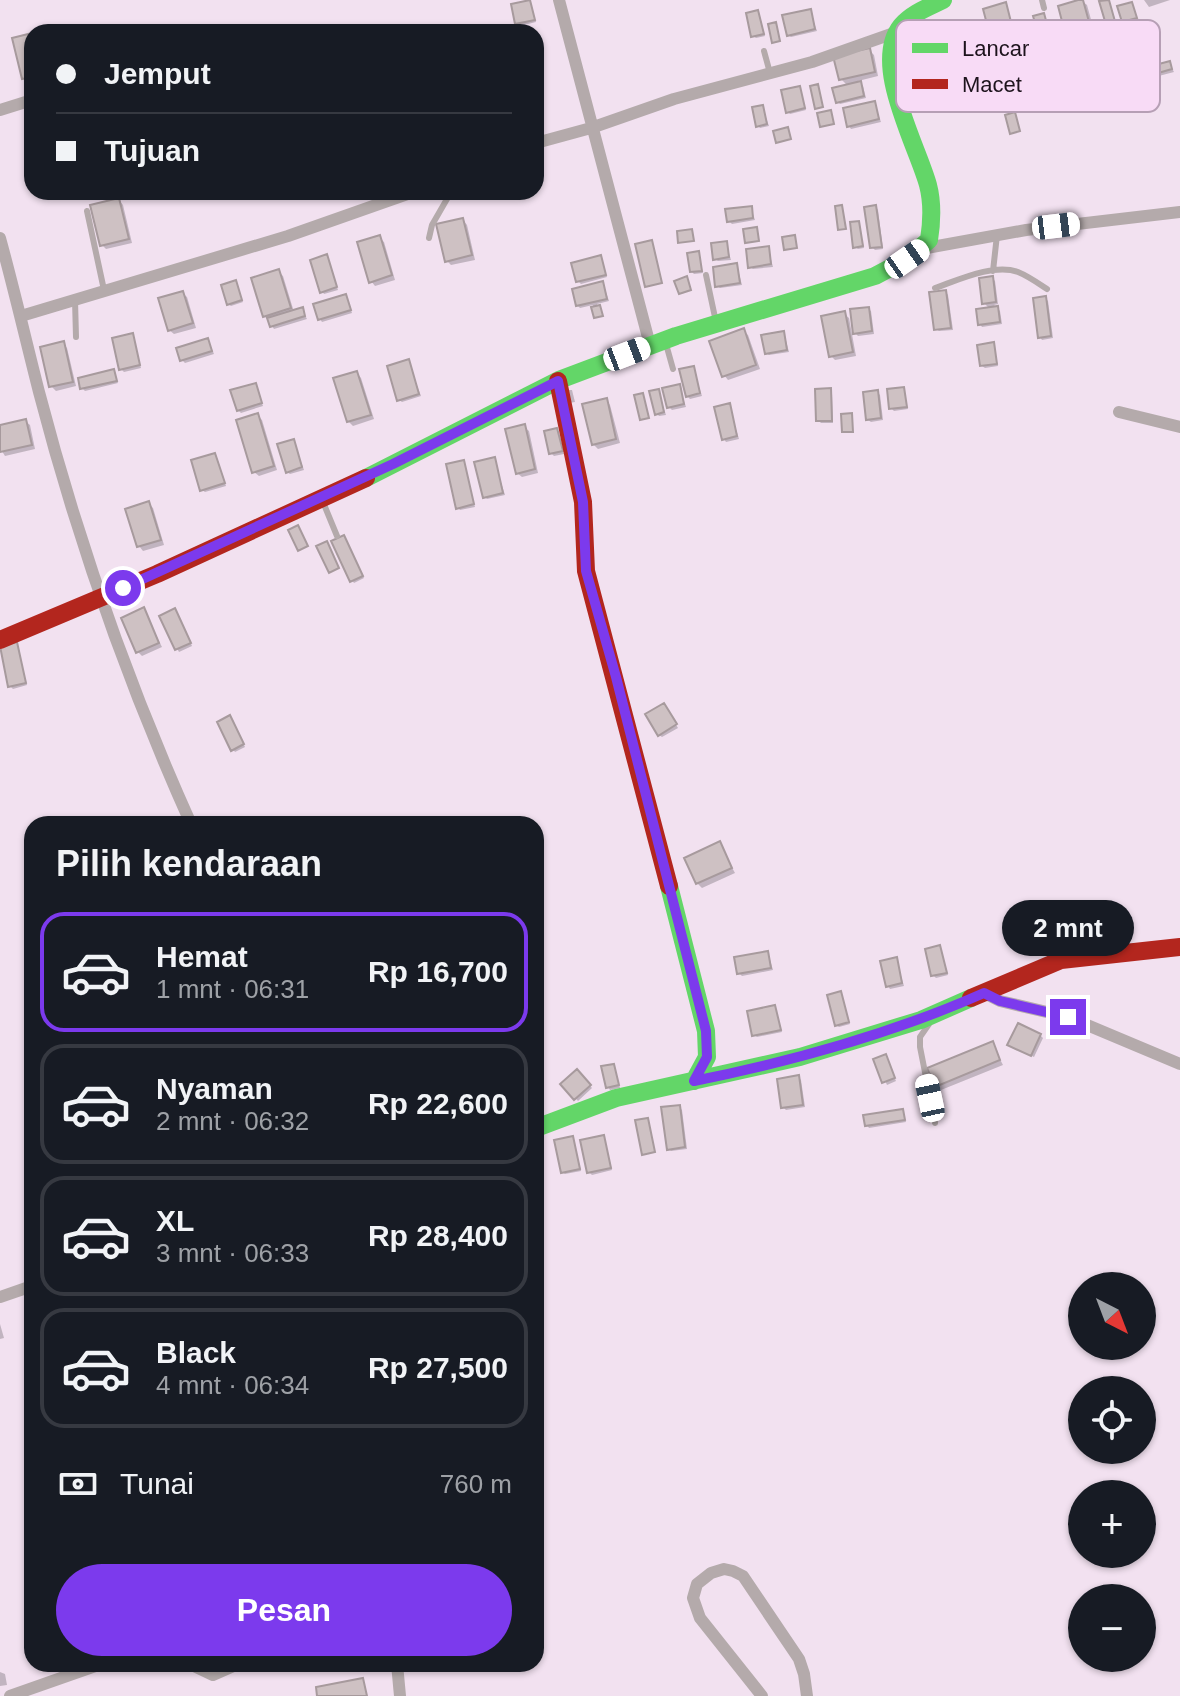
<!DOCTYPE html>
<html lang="id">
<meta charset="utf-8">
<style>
body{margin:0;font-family:Arial,sans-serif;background:#20242c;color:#f1f3f6;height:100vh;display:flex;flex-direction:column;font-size:30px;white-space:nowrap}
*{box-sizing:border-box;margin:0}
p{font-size:26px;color:#9ea1a6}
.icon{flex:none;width:44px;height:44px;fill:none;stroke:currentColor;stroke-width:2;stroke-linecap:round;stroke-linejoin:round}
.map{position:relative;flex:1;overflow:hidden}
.details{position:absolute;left:24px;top:816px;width:520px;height:856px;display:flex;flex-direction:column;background:#171b24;border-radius:24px;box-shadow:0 2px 6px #0004}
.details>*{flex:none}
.guide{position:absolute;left:24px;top:24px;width:520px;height:176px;border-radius:24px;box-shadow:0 2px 6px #0004;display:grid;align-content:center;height:176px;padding:0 32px;background:#171b24}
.needle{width:52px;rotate:138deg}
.tools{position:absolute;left:1068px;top:1272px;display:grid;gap:16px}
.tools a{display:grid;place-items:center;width:88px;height:88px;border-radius:50%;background:#171b24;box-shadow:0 2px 6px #0004;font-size:40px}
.end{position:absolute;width:36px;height:36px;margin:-18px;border:10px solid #7c3aed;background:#fff;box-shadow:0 0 0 4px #fff}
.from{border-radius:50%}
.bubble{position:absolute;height:56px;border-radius:28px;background:#171b24;box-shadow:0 2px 6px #0004;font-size:26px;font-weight:700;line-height:56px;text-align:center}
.car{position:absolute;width:24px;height:48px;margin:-24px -12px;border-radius:10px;box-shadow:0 0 6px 2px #0007;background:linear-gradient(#fff 24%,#345 0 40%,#fff 0 76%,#345 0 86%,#fff 0)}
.guide b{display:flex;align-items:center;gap:28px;height:76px;font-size:30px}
.guide b+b{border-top:2px solid #363941}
.guide i{width:20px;height:20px;background:#f1f3f6}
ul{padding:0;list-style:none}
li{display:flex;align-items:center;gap:24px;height:120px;margin:0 16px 12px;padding:0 16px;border:4px solid #363941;border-radius:24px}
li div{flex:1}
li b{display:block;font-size:30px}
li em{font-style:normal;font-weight:700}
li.on{border-color:#7c3aed}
li>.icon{width:72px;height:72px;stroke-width:1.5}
h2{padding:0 32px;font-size:36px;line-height:96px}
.pay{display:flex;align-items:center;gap:20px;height:88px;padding:0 32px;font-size:30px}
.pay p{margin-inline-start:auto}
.cta{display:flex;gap:16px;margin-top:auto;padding:16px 32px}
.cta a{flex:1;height:92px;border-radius:48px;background:#7c3aed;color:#fff;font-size:32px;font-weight:700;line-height:92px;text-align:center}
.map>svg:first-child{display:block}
.shadow{fill:#0003}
.building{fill:#cec1c3;stroke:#a79a9d;stroke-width:2}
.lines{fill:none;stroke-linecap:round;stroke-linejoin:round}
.lane{stroke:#b4aaab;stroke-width:6}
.street{stroke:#b4aaab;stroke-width:12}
.fast{stroke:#63d668;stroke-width:18}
.jam{stroke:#b3261e;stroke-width:18}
.route{stroke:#7c3aed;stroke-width:10}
.key{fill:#f8dbf6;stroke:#b69fb5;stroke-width:2}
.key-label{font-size:22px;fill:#1d131c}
</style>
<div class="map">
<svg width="1180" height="1696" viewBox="0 0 1180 1696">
<rect width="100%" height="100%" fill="#f2e1f0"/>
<!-- shadow -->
<path class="shadow" d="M1108 0 1123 40 1111 43 1113 32 1108 27Z
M1144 0H1170L1149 7Z
M1082 1 1087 5 1098 45 1075 51 1071 46Z
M530 2 536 22 520 26 517 23Z
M1132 4 1138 20 1126 24 1124 21Z
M1005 5 1012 24 993 30 990 27Z
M810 11 817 31 791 37 788 35Z
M758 12 765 36 756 38 753 36Z
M1044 15 1057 57 1049 59 1046 56Z
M869 50 874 55 878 76 858 81 863 86 866 98 840 104 838 102 848 86 841 79Z
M1169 63 1174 72 1132 83 1129 81Z
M799 88 806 110 790 114 788 112Z
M874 103 881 122 851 129 849 126Z
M762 107 769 126 760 128 758 126Z
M119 200 123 205 132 243 106 249 102 245Z
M876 207 878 210 883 249 875 250 872 247Z
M751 208 755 220 732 224 729 221Z
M463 220 467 225 475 260 451 265 447 261Z
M858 223 864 248 858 249 855 247Z
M379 237 384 242 395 280 375 286 371 281Z
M726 243 731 260 718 261 715 259Z
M768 248 773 267 753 269 750 267Z
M698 253 703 273 694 274 691 271Z
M326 257 338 290 324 294 322 291Z
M601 258 607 277 581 284 578 281Z
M737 266 742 285 720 288 717 286Z
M278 271 283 276 294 312 302 310 307 319 274 329 265 316Z
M992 278 995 281 998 304 994 305 1000 311 1002 324 982 327 980 324 990 309 984 303Z
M235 283 243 302 231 306 228 304Z
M603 283 609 301 597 304 603 316 596 318 593 305 580 308 577 305Z
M946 292 948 295 953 330 939 331 936 329Z
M182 293 187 297 196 328 174 334 169 330Z
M346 296 352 313 322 322 320 319Z
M1045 298 1048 301 1053 338 1042 340 1040 337Z
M868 309 871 311 874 334 858 336 854 332Z
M844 314 849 318 856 356 835 360 831 356Z
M743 331 748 335 760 369 728 380 724 375Z
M784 333 789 352 769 355 766 353Z
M132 335 141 368 124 372 121 369Z
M208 340 214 354 185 363 182 360Z
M63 344 67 348 76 386 56 391 51 386Z
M993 344 998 366 985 368 982 366Z
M408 362 421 396 402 402 399 400Z
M693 368 702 396 690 399 687 396Z
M113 372 118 383 85 391 82 388Z
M357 373 361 378 374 419 353 426 348 421Z
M255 385 263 406 241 413 238 410Z
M679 386 686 407 672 410 669 407Z
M903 389 908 409 894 411 891 408Z
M565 390H572L575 402 569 403Z
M830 390 832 393 833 423H821L818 420Z
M658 391 666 415 659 416 657 414Z
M877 392 880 395 883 420 871 422 868 420Z
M606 400 610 405 620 443 598 449 593 444Z
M729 406 739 439 726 442 724 439Z
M258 416 262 420 277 470 259 476 254 472Z
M25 421 30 425 35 449 5 456 0 448V427Z
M524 427 529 431 538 473 522 477 517 473Z
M557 430 564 454 554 456 551 453Z
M293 441 304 470 290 474 287 472Z
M215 455 226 486 205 492 202 490Z
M494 460 505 495 487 499 485 497Z
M463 462 475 507 460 510 458 508Z
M149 504 153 508 164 545 143 551 139 546Z
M344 538 364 578 354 583 352 580Z
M143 610 162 647 142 656 138 652Z
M177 613 192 646 179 652 161 617Z
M16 644 27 685 13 689 10 686Z
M666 708 678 728 662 737 659 735Z
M232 720 245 747 235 752 233 749Z
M719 844 735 873 702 888 697 883Z
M940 947 948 975 936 978 933 975Z
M768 953 773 970 742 976 739 973Z
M896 959 904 986 890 989 888 986Z
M841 993 850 1024 839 1027 836 1025Z
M775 1007 782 1032 757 1037 754 1035Z
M1040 1035 1043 1038 1034 1057 1010 1045Z
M992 1044 1003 1065 941 1090 936 1085Z
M885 1056 896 1081 887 1085 876 1060Z
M614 1066 620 1088 610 1090 608 1087Z
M577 1072 592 1088 578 1101 563 1084Z
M798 1077 801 1080 805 1107 786 1110 783 1107Z
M679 1107 682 1110 687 1149 671 1151 669 1149Z
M902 1111 906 1122 869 1128 867 1125Z
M604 1137 612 1170 592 1175 589 1172Z
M573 1138 581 1171 565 1174 562 1172Z
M0 1324 4 1338 0 1339Z
M0 1672 5 1674 7 1685 0 1686Z"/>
<!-- building -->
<path class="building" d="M530 0 535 20 515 24 511 4Z
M1078 0H1083L1094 40 1069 48 1058 6Z
M1109 0 1116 25 1107 28 1099 1Z
M1006 2 1011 22 988 28 983 9Z
M1132 2 1137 18 1122 22 1117 6Z
M811 9 815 29 787 36 782 15Z
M758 10 764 34 751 37 746 13Z
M1044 13 1055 54 1045 57 1033 16Z
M776 22 780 41 772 43 768 24Z
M32 33V77L22 79 12 38Z
M870 48 875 72 839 80 833 56Z
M1170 61 1172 69 1127 82 1125 73Z
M861 81 864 96 836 103 832 88Z
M818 84 823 107 815 109 810 86Z
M800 86 805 108 786 113 781 90Z
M875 101 879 119 847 127 843 108Z
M763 105 767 124 756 127 752 107Z
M831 110 834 124 820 127 817 113Z
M1015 112 1020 131 1010 134 1005 115Z
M788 127 791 139 776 143 773 131Z
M119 198 129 239 100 246 90 205Z
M842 205 846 229 838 230 835 206Z
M876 205 882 247 870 248 864 207Z
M752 206 753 218 727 222 725 209Z
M463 218 472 255 445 262 436 224Z
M859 221 863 246 853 248 850 222Z
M757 227 759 241 745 243 743 229Z
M692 229 694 241 678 243 677 231Z
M380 235 392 275 369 283 357 242Z
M795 235 797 248 784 250 782 237Z
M652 240 662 283 645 287 635 244Z
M727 241 729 257 713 260 711 243Z
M769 246 771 264 748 268 746 249Z
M699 251 702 271 690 272 687 253Z
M327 254 337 287 320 293 310 260Z
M601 255 606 275 576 282 571 263Z
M737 263 740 283 715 287 713 267Z
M279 269 291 308 263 317 251 278Z
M687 276 691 290 679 294 674 281Z
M993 276 996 302 982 304 979 278Z
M236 280 242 300 227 305 221 285Z
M603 281 607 299 576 306 572 289Z
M946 290 951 328 934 330 929 292Z
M183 291 193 323 168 331 158 298Z
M346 294 351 310 318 320 313 304Z
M1046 296 1051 336 1038 338 1033 298Z
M600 305 603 316 594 318 591 307Z
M998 306 1000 322 978 325 976 309Z
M303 307 305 316 270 327 267 318Z
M869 307 872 331 853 334 850 309Z
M845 311 853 352 829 357 821 316Z
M744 328 756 365 722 377 709 341Z
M784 331 787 350 765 354 761 335Z
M133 333 140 365 119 370 112 338Z
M208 338 212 351 180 361 176 348Z
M64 341 73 382 49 387 40 347Z
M994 342 997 364 980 366 977 345Z
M409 359 419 394 397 401 387 366Z
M694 366 700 393 686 397 679 369Z
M114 369 117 381 80 389 78 378Z
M357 371 371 415 347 422 333 378Z
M256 383 262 403 237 411 230 390Z
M680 384 684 404 667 408 662 388Z
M904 387 907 407 889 409 887 389Z
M831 388 832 421H816L815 389Z
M659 389 664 412 655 415 649 391Z
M878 390 881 418 866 420 863 392Z
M643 393 649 418 640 420 634 395Z
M607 398 616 439 592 445 582 404Z
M730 403 737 436 722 440 714 407Z
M258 413 274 466 252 473 236 420Z
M852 413 853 432H842L841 414Z
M26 419 32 445 0 452V425Z
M525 424 535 469 516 474 505 429Z
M557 428 563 451 549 454 544 431Z
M294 439 302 467 286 473 277 444Z
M215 453 225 483 200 491 191 460Z
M495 457 503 493 483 498 474 462Z
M464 460 474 504 456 509 446 464Z
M149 501 161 540 137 547 125 509Z
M298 525 308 546 298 551 288 530Z
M344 535 363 576 350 582 331 541Z
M327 541 339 568 329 573 316 546Z
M144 607 159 643 136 653 121 618Z
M175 608 191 643 175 650 159 616Z
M17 642 26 683 8 687 0 646Z
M664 703 677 724 658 736 645 714Z
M230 715 244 744 231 751 217 722Z
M720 841 732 868 696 884 684 858Z
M940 945 947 973 931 976 925 949Z
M768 951 771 968 737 974 734 957Z
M897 957 902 983 886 987 880 961Z
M841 991 849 1022 835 1026 827 995Z
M775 1005 781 1030 752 1036 747 1011Z
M1018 1023 1041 1034 1031 1056 1007 1045Z
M993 1041 1000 1060 935 1087 927 1068Z
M886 1054 895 1078 882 1083 873 1059Z
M614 1064 619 1085 606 1088 601 1066Z
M577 1069 591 1085 574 1100 560 1084Z
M799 1075 803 1105 781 1108 777 1079Z
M680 1105 685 1147 667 1150 661 1107Z
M903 1109 905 1120 865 1126 863 1115Z
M648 1118 655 1152 642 1155 635 1120Z
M604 1135 611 1168 587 1173 580 1140Z
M573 1136 580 1169 561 1173 554 1140Z
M363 1678 367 1696H317L316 1687Z"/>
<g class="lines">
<!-- lane -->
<path class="lane" d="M1042 0 1044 8
M764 51 770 73
M87 211 104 290
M429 238 432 225 451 192
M993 271 997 235
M706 275 716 322
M935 288C958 280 994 263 1018 272 1028 276 1038 283 1047 289
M75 300 76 337
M666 344 673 369
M323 502 337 536
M929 1024 920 1037V1047L935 1123"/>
<!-- street -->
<path class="street" d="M559 0 650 345
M321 32 329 31
M0 110 32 100
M536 143 591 128 674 99 812 62 897 32
M0 238C14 289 26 341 39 392 77 538 129 686 191 824
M921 249 1026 230 1180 212
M21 316 288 236 413 192
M1119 412 1180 427
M984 993 1000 1001 1068 1017 1180 1064
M0 1297 32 1286
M190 1664 213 1675 238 1664
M397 1664 400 1696
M10 1696 101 1664
M762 1696 700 1618 693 1598 697 1584 711 1573 724 1569 733 1571 743 1576 799 1659 804 1674 807 1696"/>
<!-- fast -->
<path class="fast" d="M366 478 559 380 676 336 875 276 907 259 929 240C932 221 933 204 928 185 917 145 871 64 901 26 912 13 929 7 943 0
M669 886 706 1031 707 1057 694 1081
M536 1128 616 1098 800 1057 921 1020 971 998"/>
<!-- jam -->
<path class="jam" d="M558 381 583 502 586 571 669 886
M0 640 157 574 366 478
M971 998 1061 960 1180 947"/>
</g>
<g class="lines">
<!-- route -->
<path class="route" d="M123 588 393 464 558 381 583 502 586 571 616 677 706 1031 707 1057 694 1081C794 1061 891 1034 984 993L1000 1001 1068 1017"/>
</g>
<!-- legend -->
<rect x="896" y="20" width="264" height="92" rx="12" class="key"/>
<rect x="912" y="43" width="36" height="10" fill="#63d668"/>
<rect x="912" y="79" width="36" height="10" fill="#b3261e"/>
<g class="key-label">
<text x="962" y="56">Lancar</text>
<text x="962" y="92">Macet</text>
</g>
</svg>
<div class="tools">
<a><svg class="needle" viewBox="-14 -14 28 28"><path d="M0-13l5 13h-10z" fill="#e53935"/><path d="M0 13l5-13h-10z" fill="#9ea1a6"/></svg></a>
<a><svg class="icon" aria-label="locate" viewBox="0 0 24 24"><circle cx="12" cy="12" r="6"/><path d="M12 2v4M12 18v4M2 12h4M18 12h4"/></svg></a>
<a>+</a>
<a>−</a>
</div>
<i class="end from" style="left:123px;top:588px"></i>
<i class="end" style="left:1068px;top:1017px"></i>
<div class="bubble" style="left:1002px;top:900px;width:132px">2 mnt</div>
<i class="car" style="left:1056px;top:226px;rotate:83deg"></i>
<i class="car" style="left:907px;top:259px;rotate:55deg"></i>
<i class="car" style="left:627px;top:354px;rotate:69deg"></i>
<i class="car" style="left:930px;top:1098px;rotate:348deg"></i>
<div class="guide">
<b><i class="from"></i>Jemput</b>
<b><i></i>Tujuan</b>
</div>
<section class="details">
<h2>Pilih kendaraan</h2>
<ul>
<li class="on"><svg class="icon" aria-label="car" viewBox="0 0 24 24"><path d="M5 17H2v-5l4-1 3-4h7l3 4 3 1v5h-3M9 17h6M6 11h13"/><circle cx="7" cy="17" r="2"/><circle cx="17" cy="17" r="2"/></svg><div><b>Hemat</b><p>1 mnt · 06:31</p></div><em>Rp 16,700</em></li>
<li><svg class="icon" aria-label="car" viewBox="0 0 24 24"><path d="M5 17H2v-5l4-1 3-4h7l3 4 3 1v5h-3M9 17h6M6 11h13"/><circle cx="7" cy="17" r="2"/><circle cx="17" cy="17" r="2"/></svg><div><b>Nyaman</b><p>2 mnt · 06:32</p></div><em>Rp 22,600</em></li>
<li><svg class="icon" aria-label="car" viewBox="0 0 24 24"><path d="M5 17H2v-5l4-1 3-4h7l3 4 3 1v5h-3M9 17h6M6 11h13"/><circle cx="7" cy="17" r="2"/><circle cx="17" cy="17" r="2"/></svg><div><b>XL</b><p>3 mnt · 06:33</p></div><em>Rp 28,400</em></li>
<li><svg class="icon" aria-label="car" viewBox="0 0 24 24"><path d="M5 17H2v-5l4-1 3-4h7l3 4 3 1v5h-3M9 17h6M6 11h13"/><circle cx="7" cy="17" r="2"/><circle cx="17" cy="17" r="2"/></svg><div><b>Black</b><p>4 mnt · 06:34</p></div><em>Rp 27,500</em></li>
</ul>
<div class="pay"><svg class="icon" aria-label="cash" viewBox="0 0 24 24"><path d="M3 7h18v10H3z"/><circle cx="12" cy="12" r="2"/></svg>Tunai<p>760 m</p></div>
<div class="cta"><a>Pesan</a></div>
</section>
</div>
